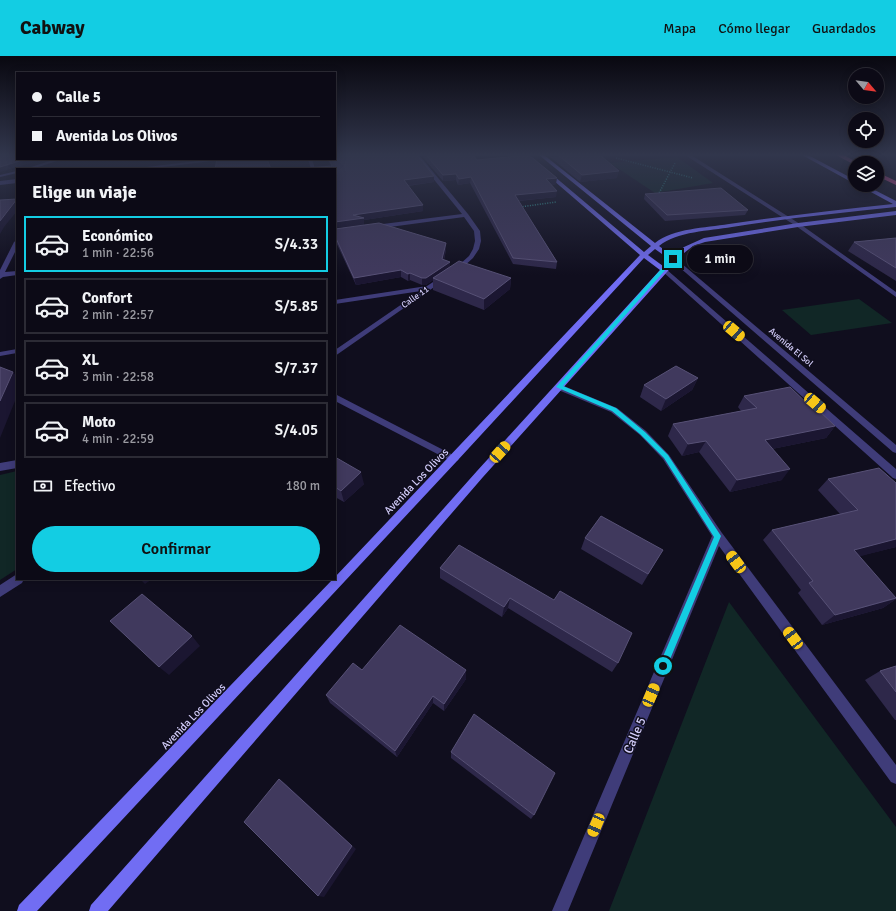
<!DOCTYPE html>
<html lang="es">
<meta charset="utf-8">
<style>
body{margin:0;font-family:Signika,sans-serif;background:#1a1823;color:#f1f3f6;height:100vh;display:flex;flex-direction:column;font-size:15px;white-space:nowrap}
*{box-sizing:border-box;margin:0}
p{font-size:13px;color:#9a9aa1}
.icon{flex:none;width:22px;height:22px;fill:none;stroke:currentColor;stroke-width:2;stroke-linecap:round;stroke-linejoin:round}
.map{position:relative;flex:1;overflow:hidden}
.sheet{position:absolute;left:16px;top:112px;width:320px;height:412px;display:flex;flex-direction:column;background:#0c0a16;border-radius:0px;box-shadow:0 2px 10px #0003,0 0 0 1px #2c2b35}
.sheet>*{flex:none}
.hud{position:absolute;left:16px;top:16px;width:320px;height:88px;border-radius:0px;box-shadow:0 2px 10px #0003,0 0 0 1px #2c2b35;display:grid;align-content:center;height:88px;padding:0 16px;background:#0c0a16}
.needle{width:26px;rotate:119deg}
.tools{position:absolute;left:848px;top:12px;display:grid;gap:8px}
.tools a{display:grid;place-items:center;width:36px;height:36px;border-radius:50%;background:#0c0a16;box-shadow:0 2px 10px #0003,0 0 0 1px #2c2b35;font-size:20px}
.end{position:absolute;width:18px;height:18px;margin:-9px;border:5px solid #13cde3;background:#111;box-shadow:0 0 0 2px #111}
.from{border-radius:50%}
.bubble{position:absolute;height:28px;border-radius:14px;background:#0c0a16;box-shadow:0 2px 10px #0003,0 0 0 1px #2c2b35;font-size:13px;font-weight:600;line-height:28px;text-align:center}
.car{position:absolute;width:12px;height:24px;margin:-12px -6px;border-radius:5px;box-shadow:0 0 3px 1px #0007;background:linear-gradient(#f5c518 24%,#345 0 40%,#f5c518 0 76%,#345 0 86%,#f5c518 0)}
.hud b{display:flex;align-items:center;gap:14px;height:38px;font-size:15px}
.hud b+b{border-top:1px solid #2c2b35}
.hud i{width:10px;height:10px;background:#f1f3f6}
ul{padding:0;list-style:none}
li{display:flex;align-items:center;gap:12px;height:56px;margin:0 8px 6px;padding:0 8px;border:2px solid #2c2b35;border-radius:0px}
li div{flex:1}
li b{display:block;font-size:15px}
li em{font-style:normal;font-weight:600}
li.on{border-color:#13cde3}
li>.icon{width:36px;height:36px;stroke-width:1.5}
h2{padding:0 16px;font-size:18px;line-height:48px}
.pay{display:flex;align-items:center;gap:10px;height:44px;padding:0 16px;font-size:15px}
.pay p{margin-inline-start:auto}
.cta{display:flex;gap:8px;margin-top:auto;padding:8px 16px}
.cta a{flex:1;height:46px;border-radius:24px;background:#13cde3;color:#111;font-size:16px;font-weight:600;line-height:46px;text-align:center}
header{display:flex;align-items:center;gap:24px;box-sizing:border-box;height:56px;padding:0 20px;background:#13cde3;color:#111}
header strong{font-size:19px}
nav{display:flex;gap:22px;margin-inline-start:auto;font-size:14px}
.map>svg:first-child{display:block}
.green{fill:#112726}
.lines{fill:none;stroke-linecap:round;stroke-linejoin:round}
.path{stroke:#37a6a0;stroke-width:1.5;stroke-dasharray:1 1.5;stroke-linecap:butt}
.street{fill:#3f3c79;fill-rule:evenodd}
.secondary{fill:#716df3;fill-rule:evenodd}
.highway{fill:#f1539e;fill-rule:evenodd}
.wall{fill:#2e284a}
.shaded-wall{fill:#1b1631}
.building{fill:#40395d;stroke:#575176}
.route{fill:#13cde3}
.labels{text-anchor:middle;stroke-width:3;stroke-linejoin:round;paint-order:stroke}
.far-street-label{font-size:9px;fill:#d4cefb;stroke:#100e1e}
.street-label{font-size:11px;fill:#d4cefb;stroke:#100e1e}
.near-street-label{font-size:13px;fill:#d4cefb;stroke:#100e1e}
</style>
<header>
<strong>Cabway</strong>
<nav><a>Mapa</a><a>Cómo llegar</a><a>Guardados</a></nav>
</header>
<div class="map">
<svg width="896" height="855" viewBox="0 0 896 855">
<rect width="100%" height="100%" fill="#100e1e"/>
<!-- green -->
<path class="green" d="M677 101 713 127 655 137 610 107Z
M859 243 892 267 811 279 782 254Z
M17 415V513L0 524V419Z
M729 546 896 771V855H609Z"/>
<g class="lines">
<!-- path -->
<path class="path" d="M616 102 693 122
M658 139 675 107
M520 151 556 146"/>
<!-- street -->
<path class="street" d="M414 99H419L468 158 480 175 481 185 479 193 473 202 463 211 335 300V294L421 235 335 248V244L427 230 459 209 469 200 473 193 475 185 474 175 464 161 375 173 372 171 375 169 462 158Z
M685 99H691L800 168 896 236V241L796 170Z
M56 103H63L32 113H25Z
M214 103H229L146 113H130Z
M308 103H312L315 113H311Z
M17 115V117L0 121V119Z
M17 123V127L0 129V125Z
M17 184V192L5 216 17 215V219L3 221 0 223V214L14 186Z
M671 202H675L896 389V397L893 396 671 204Z
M662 213H666L896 413V423L893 422 662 215Z
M17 293V297L0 300V296Z
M559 328 617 352 646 375 669 399 722 477 896 709V728L891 726 719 490 568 855H552L712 480 663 403 640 379 611 356 556 333 555 331Z
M335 338 457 401 459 403 457 405H451L335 345Z
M17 404V412L0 415V407Z
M17 518V523H24L22 527 0 541V529Z"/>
<!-- secondary -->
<path class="secondary" d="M524 99H529L644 196 651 190 539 99H544L655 187C674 172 705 172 729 168 783 160 838 154 893 148L858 129H865L896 145V151C841 157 787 162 732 171 709 175 678 175 659 190L673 200 684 191 704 182 798 167 896 155V159L798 171 705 186 693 190 684 197 483 421 108 855H89L91 849 477 415 660 214 644 202 457 405 37 855H17L19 849 333 523H335V521L640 199ZM655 193 669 203 663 210 648 199Z
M802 99H808L855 124V128Z"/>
<!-- highway -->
<path class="highway" d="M836 99H844L858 107 853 108Z
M877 116 896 125V129L877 120Z"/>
</g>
<!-- wall -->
<path class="wall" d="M421 99H473L477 104 556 128 552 129 556 141 519 145 557 206 556 213 513 208 470 127 458 129 456 124 443 125Z
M548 99H600L617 122 580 126Z
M328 103H335L434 126 408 130 423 155 364 164V169L331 110Z
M645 138 748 154 745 159 665 165 644 143Z
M335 173 446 194 444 204 450 211 511 222 510 233 484 254 433 234V224L426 229H422L410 224 408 225 401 221 356 229 335 184Z
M896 182V225L848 195 854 186Z
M698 322 692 334 661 355 640 341 644 329Z
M744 340 812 352 835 370 826 382 772 393 782 424 730 436 699 396 682 400 668 380 673 368 741 355 738 351Z
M335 401 364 428 344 446 335 441Z
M828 423 896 427V491L859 500 896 543 883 552 822 569 798 537 801 534 763 484 772 474 840 458 818 434Z
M585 482 663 494 642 529 581 493Z
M459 489 618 607 612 616 508 552 502 561 440 522V512Z
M896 610V664H895L865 624 880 615Z
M362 614 466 623 444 655 433 647 397 701 330 647 326 639Z
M451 696 534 759 531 763 451 702Z"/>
<!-- shaded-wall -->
<path class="shaded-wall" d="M26 103H44L0 116V111Z
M619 115 617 122 580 126 582 119Z
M456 118V124L443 125V119Z
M434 120V126L404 130V124Z
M471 121 470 127 458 129 459 123Z
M557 122 556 128 546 130V123Z
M557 135 556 141 514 145 515 139Z
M17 143V155L4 171 0 178V165Z
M423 149V155L364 164V169L335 172V166L353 159Z
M446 187V194L442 210V203Z
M450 206V213L433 222V224L426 229H422V222Z
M401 214V221L356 229 354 222Z
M410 217V224L408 225V218Z
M511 222 510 233 484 254V243Z
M13 316 17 321V340L0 382V345Z
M698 322 692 334 661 355 666 343Z
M835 370 826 382 757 396 765 384Z
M706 385 699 396 682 400 688 388Z
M790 413 782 424 730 436 737 424Z
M361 416 364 428 344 446 341 435Z
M896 483V491L842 505 854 494Z
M140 523H152L145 528Z
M510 542 508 552 502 561 504 551Z
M896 543 883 552 822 569 835 559Z
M192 580 200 590 169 619 159 611Z
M466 614V623L444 655V648Z
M433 640V647L397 701 395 695Z
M279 723 286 728 356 793 324 841 318 840Z"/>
<!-- building -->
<path class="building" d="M0 99H17V103H26L0 111Z
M335 99H417L434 120 404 124 423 149 353 159 364 162 335 166V113H304V112L332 110 329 103H335Z
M426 99H473L477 104 529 99 557 122 546 123 557 135 515 139 557 206 513 202 471 121 459 123 456 118 443 119Z
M558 99H600L619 115 582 119Z
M217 103H267L271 113H215Z
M721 132 748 154 667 159 645 138Z
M17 143 0 165V144Z
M379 167 446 187 442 203 450 206 426 222H422L410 217 408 218 401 214 354 222 335 180V173Z
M896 182V212L854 186Z
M459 205 511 222 484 243 433 222Z
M676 310 698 322 666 343 644 329Z
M0 311 13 316 0 345Z
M790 331 812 352H816L835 370 765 384 790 413 737 424 706 385 688 388 673 368 757 352 744 340Z
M335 401 361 416 341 435 335 431Z
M879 412 896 427V483L854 494 896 542 835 559 809 527 813 525 772 474 858 454 828 423Z
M601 460 663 494 648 518 585 482Z
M459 489 554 544 560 535 632 577 618 607 510 542 504 551 440 512Z
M142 538 192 580 159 611 110 565Z
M400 569 466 614 444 648 433 640 395 695 326 639 353 607 362 614Z
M896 610V636L880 615Z
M474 658 555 717 534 759 451 696Z
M279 723 352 790 318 840 244 766Z"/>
<!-- sky -->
<linearGradient id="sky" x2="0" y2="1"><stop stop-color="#090810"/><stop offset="0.45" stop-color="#31364c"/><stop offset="1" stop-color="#31364c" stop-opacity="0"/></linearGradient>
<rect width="896" height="219" fill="url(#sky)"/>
<!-- route -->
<path class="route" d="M671 202 675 203 563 330 616 352 645 376 668 399 721 480 666 613 663 614 660 613 659 610 714 481 664 402 640 378 612 355 556 331Z"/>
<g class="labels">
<!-- far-street labels -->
<g class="far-street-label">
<text transform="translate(415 241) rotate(-35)" y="3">Calle 11</text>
<text transform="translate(791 291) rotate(40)" y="3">Avenida El Sol</text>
</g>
<!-- street labels -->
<g class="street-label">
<text transform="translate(416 425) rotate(-46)" y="4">Avenida Los Olivos</text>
<text transform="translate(193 660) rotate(-46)" y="4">Avenida Los Olivos</text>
</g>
<!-- near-street labels -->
<g class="near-street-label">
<text transform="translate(634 679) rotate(-67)" y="5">Calle 5</text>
</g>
</g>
</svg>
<div class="tools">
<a><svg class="needle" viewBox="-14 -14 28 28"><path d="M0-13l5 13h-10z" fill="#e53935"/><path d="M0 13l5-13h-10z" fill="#9a9aa1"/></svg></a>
<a><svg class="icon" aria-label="locate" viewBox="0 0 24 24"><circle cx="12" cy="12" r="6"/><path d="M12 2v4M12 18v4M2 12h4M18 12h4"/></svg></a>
<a><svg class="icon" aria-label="layers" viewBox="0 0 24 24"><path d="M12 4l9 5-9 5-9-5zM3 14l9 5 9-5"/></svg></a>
</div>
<i class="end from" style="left:663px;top:610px"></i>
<i class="end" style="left:673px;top:203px"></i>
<div class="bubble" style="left:687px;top:189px;width:66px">1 min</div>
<i class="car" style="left:734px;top:275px;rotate:131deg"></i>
<i class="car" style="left:815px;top:347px;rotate:131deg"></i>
<i class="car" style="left:500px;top:396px;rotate:42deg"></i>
<i class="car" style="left:736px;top:506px;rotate:323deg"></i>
<i class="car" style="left:793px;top:582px;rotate:323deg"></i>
<i class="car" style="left:651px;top:639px;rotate:23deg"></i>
<i class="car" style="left:596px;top:769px;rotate:203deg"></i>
<div class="hud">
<b><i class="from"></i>Calle 5</b>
<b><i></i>Avenida Los Olivos</b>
</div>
<section class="sheet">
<h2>Elige un viaje</h2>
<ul>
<li class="on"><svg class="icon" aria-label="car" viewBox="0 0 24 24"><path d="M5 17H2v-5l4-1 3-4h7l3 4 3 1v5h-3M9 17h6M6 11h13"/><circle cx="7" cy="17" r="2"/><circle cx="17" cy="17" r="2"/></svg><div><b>Económico</b><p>1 min · 22:56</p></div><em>S/4.33</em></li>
<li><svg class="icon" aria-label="car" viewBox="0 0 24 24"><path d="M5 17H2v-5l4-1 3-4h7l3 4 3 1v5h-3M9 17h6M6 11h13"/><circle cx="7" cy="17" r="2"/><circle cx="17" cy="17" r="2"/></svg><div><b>Confort</b><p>2 min · 22:57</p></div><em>S/5.85</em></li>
<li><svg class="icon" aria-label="car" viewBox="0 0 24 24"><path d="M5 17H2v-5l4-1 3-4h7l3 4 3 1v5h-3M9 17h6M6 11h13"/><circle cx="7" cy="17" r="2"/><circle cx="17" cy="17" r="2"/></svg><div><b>XL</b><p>3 min · 22:58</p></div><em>S/7.37</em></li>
<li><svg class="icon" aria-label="car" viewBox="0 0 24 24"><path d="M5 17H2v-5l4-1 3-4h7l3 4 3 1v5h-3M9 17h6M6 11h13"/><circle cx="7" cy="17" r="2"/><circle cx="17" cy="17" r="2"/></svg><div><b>Moto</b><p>4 min · 22:59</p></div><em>S/4.05</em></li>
</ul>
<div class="pay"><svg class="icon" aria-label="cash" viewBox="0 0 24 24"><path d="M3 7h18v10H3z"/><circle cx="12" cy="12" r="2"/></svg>Efectivo<p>180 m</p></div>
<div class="cta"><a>Confirmar</a></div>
</section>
</div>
